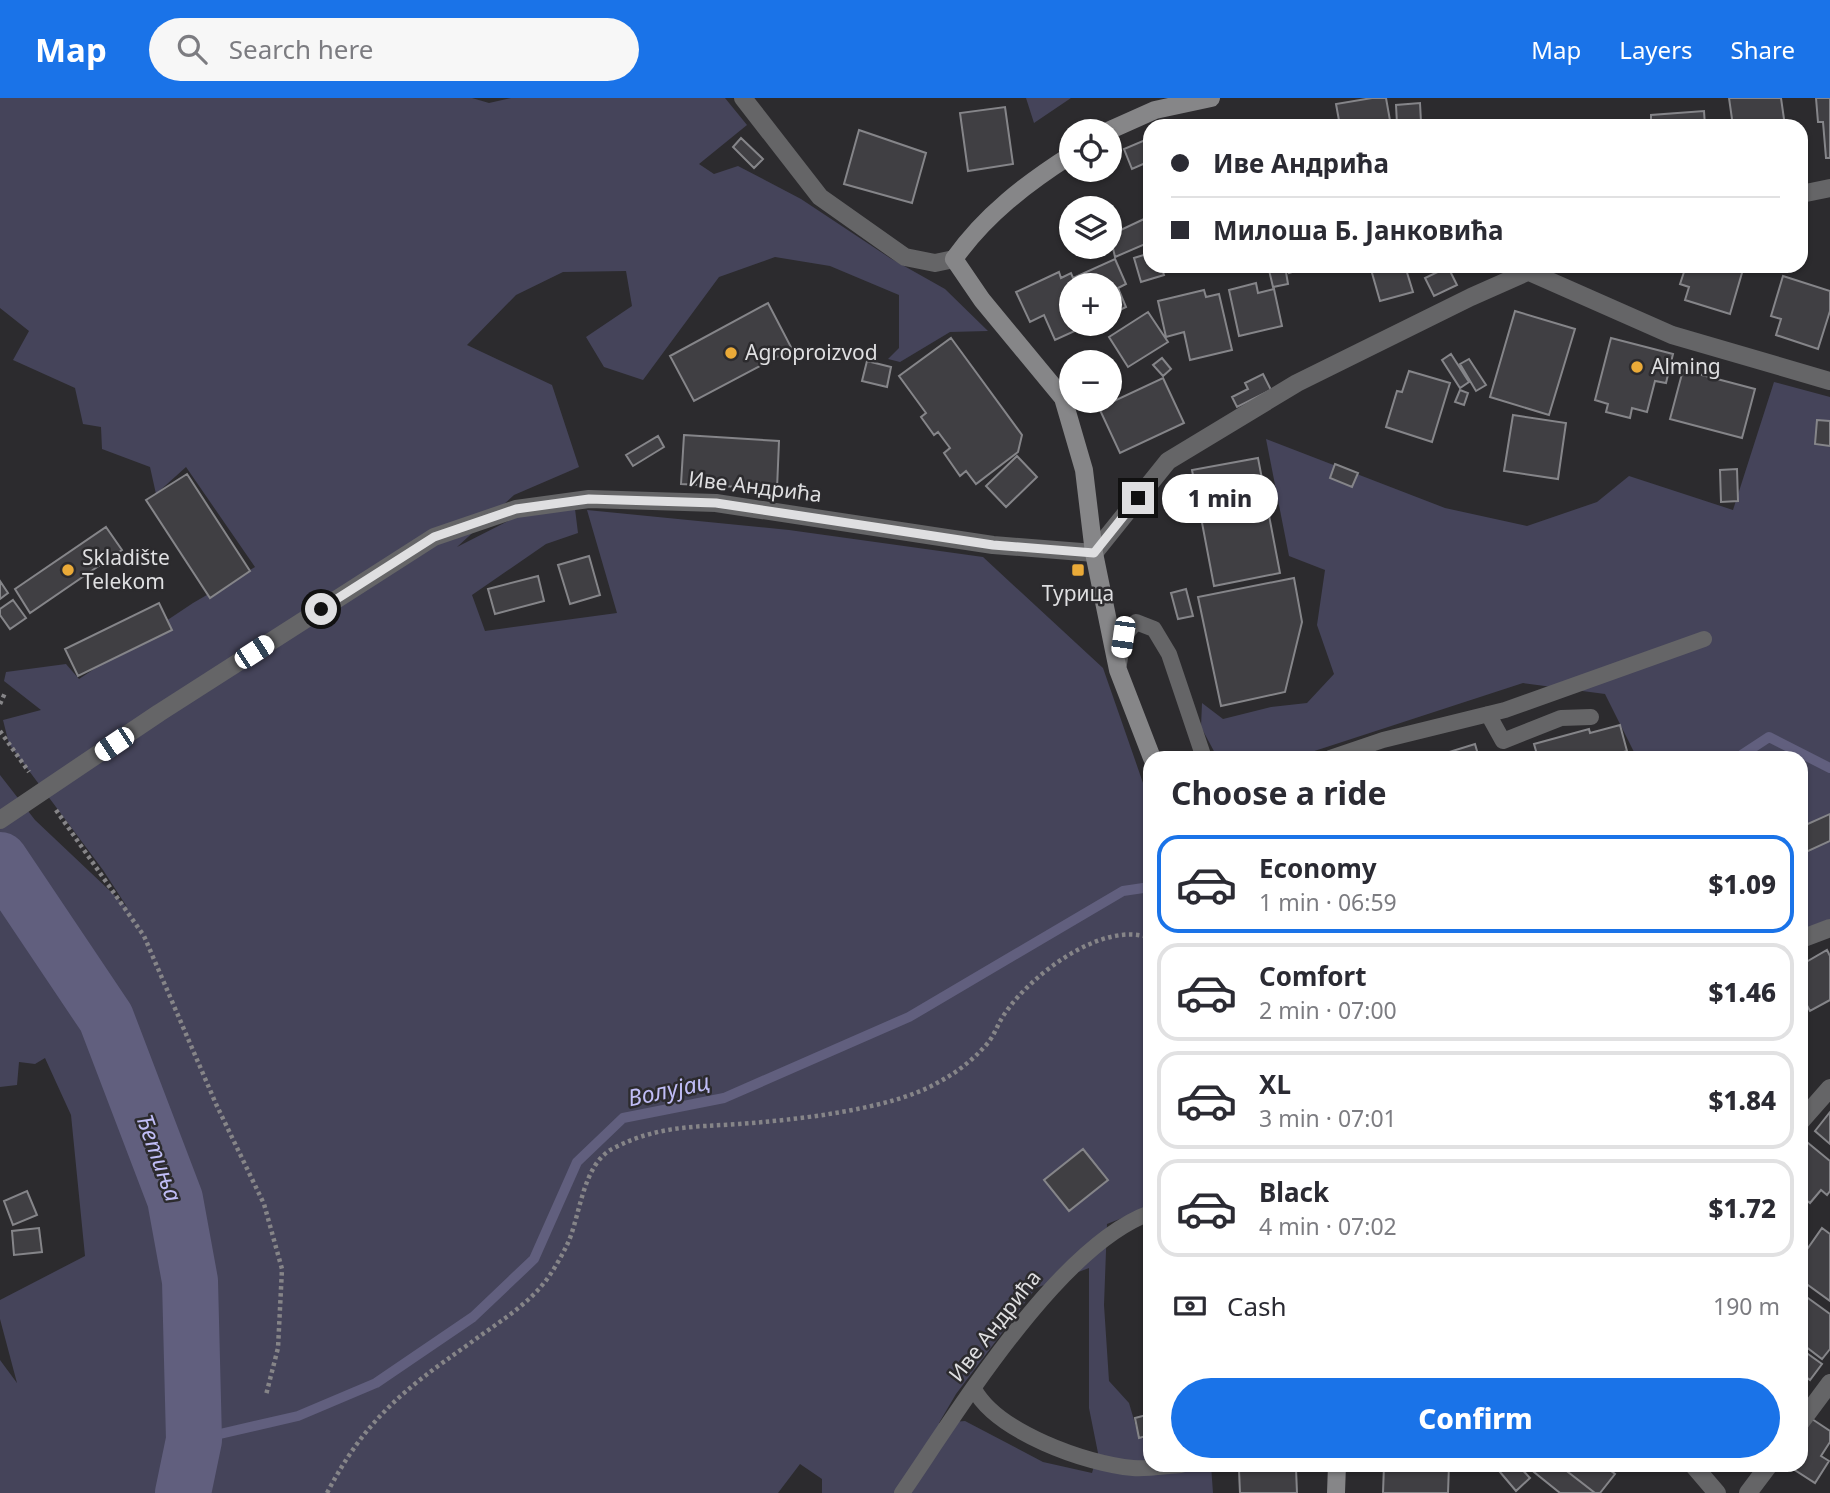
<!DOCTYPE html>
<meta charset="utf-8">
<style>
body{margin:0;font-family:"Noto Sans",sans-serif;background:#f7f7f7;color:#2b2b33;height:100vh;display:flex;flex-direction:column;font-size:26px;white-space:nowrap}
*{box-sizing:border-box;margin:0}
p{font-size:23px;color:#7c7c81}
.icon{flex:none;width:38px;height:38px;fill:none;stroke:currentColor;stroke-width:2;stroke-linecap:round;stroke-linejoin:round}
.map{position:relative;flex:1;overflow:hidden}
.panel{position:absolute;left:1143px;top:653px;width:665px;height:721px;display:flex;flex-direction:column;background:#fff;border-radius:21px;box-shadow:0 2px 5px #0004}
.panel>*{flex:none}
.hud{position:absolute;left:1143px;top:21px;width:665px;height:154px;border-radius:21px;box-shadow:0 2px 5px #0004;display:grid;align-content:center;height:154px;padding:0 28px;background:#fff}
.tools{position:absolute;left:1059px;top:21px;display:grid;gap:14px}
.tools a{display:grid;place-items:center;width:63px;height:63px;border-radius:50%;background:#fff;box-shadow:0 2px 5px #0004;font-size:35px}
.end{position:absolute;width:32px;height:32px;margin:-16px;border:9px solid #dfdfe1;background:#111;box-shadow:0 0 0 4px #111}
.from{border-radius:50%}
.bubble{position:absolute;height:49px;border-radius:24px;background:#fff;box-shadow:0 2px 5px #0004;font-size:23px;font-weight:800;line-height:49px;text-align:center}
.car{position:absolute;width:21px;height:42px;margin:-21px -10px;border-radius:9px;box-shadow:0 0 5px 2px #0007;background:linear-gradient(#fff 24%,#345 0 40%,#fff 0 76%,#345 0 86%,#fff 0)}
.hud b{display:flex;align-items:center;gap:24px;height:66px;font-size:26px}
.hud b+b{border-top:2px solid #e1e1e2}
.hud i{width:18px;height:18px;background:#2b2b33}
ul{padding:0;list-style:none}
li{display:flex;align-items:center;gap:21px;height:98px;margin:0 14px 10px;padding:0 14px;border:4px solid #e1e1e2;border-radius:21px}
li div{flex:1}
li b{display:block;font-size:26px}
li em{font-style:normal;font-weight:800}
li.on{border-color:#1a73e8}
li>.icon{width:63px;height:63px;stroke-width:1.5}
h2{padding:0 28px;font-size:32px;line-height:84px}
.pay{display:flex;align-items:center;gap:18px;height:77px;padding:0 28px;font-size:26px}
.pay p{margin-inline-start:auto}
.action{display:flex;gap:14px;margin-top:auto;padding:14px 28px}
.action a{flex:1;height:80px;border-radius:42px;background:#1a73e8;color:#fff;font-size:28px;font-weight:800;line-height:80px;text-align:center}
header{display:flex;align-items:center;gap:42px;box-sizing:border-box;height:98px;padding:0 35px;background:#1a73e8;color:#fff}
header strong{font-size:33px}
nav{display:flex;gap:38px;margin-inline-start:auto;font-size:24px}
.search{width:490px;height:63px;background:#f7f7f7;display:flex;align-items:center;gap:18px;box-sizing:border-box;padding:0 24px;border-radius:38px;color:#7c7c81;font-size:26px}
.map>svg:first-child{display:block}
.green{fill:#45445a;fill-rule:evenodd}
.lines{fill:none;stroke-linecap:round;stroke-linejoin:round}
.stream{stroke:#615f7e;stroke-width:10}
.river{stroke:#615f7e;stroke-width:56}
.building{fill:#403f43;stroke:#858589;stroke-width:2}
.path{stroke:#868588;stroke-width:4.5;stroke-dasharray:3.5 3.5;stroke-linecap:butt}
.lane{stroke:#656567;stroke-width:16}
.street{stroke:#656567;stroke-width:18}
.secondary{stroke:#868688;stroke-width:18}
.route{stroke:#dfdfe1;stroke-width:9}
.poi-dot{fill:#eaaa38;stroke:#2c2b2e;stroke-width:2.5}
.labels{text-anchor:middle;stroke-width:5;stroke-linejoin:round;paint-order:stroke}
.poi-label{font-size:21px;fill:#dfdfe1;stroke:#2c2b2e;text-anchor:start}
.street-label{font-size:21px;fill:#dfdfe1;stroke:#2c2b2e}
.water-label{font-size:23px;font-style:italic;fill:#c0bdf6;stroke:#2c2b2e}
</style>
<header>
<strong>Map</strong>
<div class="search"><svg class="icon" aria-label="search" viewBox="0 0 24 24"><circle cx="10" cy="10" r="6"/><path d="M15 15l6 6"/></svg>Search here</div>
<nav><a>Map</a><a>Layers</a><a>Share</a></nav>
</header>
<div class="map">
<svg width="1830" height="1395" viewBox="0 0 1830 1395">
<rect width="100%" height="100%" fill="#2c2b2e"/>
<!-- green -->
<path class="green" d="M0 0H472L489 5 511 0H725L747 27 699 66 714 76 738 68 801 101 890 160 945 191 988 233 950 234 900 264 888 261 899 250V197L830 168 775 159 719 179 643 282 604 269 586 239 632 208 626 173 563 174 516 197 467 247 552 287 579 369 514 397 457 449 518 418 575 411 578 435 546 446 472 497 485 533 617 515 587 412 789 432 983 459 1103 570 1150 705V1109L1107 1126 1104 1207 1109 1283 1129 1305 1139 1339 1150 1343V1367H1211L1213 1395H822V1381L800 1366 778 1395H0V1262L17 1285 0 1221V1202L85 1158 71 1017 45 960 35 966 19 964 17 987 0 989V677L35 722 127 809 103 772 9 646 3 622 41 612 4 583 6 574 66 566 79 581 193 505 255 469 186 369 156 396 150 369 102 351 101 329 83 326 75 290 13 262 29 233 0 210ZM1089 1170V1310L1098 1355 1092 1375 1043 1364 965 1323 939 1325 956 1296 1036 1190Z
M1026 0H1071L1034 25Z
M1774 284 1830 299V827L1801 837V660H1637L1605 596 1523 585 1293 660 1216 657 1201 629 1202 605 1223 621 1271 609 1307 605 1334 576 1317 527 1325 472 1289 458 1266 341 1445 410 1527 428 1597 404 1629 378 1733 412Z"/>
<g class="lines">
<!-- stream -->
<path class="stream" d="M1737 660 1769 639 1830 670
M194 1342 298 1318 376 1285 473 1219 534 1161 577 1064 623 1020 724 1000 909 919 1123 793 1150 789"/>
<!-- river -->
<path class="river" d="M0 762 106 920 175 1101 190 1183 194 1342 183 1395"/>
</g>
<!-- building -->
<path class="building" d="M1372 0H1386L1391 28H1340L1336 6Z
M1729 0H1781L1785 28H1733Z
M1816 0H1830V60H1826L1823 24H1818Z
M1420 5 1421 24 1397 26 1396 7Z
M1005 9 1013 66 968 73 960 15Z
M1704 13 1705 28H1651V17Z
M859 32 926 55 912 105 844 86Z
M741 40 763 61 754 70 733 49Z
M1150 40V63L1132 71 1124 51Z
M1144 121 1150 144 1115 159 1110 137Z
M1150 155V168H1161L1164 177 1141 184 1134 160Z
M1115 161 1126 186 1118 190 1126 209 1110 217V187H1076L1073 180Z
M1268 168H1285L1288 186 1273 189Z
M1287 168H1301L1302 171 1289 175Z
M1370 168H1405L1413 194 1380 203Z
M1686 168H1744L1730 216 1685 202 1689 189 1680 186Z
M1448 169 1457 187 1434 198 1425 180Z
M1059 174 1061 180 1071 175 1076 187H1071V226H1090L1055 242 1044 217 1030 224 1016 194Z
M1783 178 1830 193V213L1818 251 1776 237 1781 221 1771 218Z
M1256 185 1258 195 1274 191 1282 228 1239 238 1229 192Z
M1204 192 1206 199 1219 196 1232 252 1190 262 1184 234 1166 239 1158 203Z
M768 205 792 251 694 303 670 258Z
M1515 213 1575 231 1549 317 1490 299Z
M1148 214 1168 244 1128 269 1109 239Z
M951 240 1022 337 1018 354 976 386 966 373 960 378 944 355 950 350 938 334 934 337 921 319 926 315 899 278Z
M1611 240 1673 256 1666 285 1655 283 1647 314 1632 310 1630 320 1606 314 1608 306 1595 302Z
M1451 256 1469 284 1460 290 1442 262Z
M1162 260 1171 271 1163 278 1153 267Z
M1469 261 1486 287 1476 293 1460 266Z
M867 263 891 269 887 289 862 283Z
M1683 272 1755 291 1742 340 1670 321Z
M1409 273 1450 285 1432 344 1386 329 1397 293 1402 294Z
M1263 276 1271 292 1237 309 1232 299 1248 291 1245 285Z
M1163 280 1184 325 1120 355 1099 310Z
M1460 292 1468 295 1464 307 1455 304Z
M1513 317 1566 325 1558 381 1504 373Z
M1817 322 1830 323V348L1815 346Z
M684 337 779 343 777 391 681 386Z
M658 338 664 349 633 368 626 357Z
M1017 358 1037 379 1006 409 986 388Z
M1258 360 1280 475 1214 488 1192 372Z
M1335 366 1358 375 1352 389 1330 380Z
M1737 371 1738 403 1721 404 1720 372Z
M187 376 250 473 210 500 146 402Z
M106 429 122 452 30 515 15 491Z
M589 458 600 497 570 506 558 467Z
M538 478 544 503 495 516 488 491Z
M1294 480 1302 524 1285 594 1221 608 1198 499Z
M0 483 8 495 0 501Z
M1186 491 1193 518 1178 521 1171 495Z
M13 502 26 520 10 531 0 517V511Z
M159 505 172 532 78 578 65 551Z
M1620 627 1627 653 1604 660H1538L1534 646 1589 631 1590 635Z
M1475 646 1479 660H1430Z
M1830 716V743L1806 754 1801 742V729Z
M1827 852 1830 858V902L1810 913 1801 896V867Z
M1830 1014V1046L1815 1033Z
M1802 1040 1830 1063V1093L1827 1097 1821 1092 1810 1105 1801 1098Z
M1083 1051 1108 1082 1069 1113 1044 1082Z
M27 1093 37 1117 13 1127 4 1103Z
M39 1130 42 1154 14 1157 12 1133Z
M1822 1130 1830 1136V1203L1801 1182V1160Z
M1801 1195 1830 1216V1251L1822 1261 1801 1245Z
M1801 1251 1822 1266 1810 1282 1801 1275Z
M1150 1316V1337L1139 1340 1135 1320Z
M1812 1321 1830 1333V1344L1821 1358 1829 1363 1815 1385 1787 1367H1801V1337Z
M1259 1367 1296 1370 1297 1395H1240L1239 1372H1259Z
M1384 1367H1449L1448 1395H1383Z
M1508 1367H1518L1530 1380 1516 1393 1500 1374Z
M1540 1367H1559L1595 1395H1560L1534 1374Z
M1559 1367H1603L1615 1376 1600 1395H1595Z"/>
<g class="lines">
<!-- path -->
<path class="path" d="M0 606 5 595
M0 633 29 674
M56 712 144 838 216 1006 264 1106 282 1171 278 1250 266 1297
M327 1395C365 1322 403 1292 469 1246 494 1227 524 1210 544 1185 552 1175 560 1161 566 1149 581 1120 581 1066 614 1050 656 1028 693 1029 739 1026 793 1022 890 1012 937 985 956 975 972 963 987 946 995 937 998 924 1006 914 1031 877 1103 822 1150 840"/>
<!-- lane -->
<path class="lane" d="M1119 566 1123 539 1136 524 1154 531 1169 556 1204 660
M1488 616 1503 643 1561 620 1591 619
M1330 660 1383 642 1505 612 1704 541
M974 1291C997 1334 1086 1366 1133 1370 1148 1371 1166 1368 1181 1367
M902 1395C957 1315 1058 1148 1150 1115"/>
<!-- street -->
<path class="street" d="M743 0 820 99 905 159 935 165 954 161
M1801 96 1830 90
M1527 173 1672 237 1830 283
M0 722 159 615 434 439 516 411 589 401 716 405 993 447 1094 455 1168 363 1297 285 1471 199 1541 168
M1801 841 1830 830
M1801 1023 1830 990
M1801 1324 1830 1285
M1693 1367 1717 1395
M1748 1395 1769 1367"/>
<!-- secondary -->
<path class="secondary" d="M1108 33 1155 12 1211 0
M1071 57C1027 85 985 117 954 161L982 202 1063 300 1084 372 1094 455 1118 572 1152 660
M1336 1395 1337 1367"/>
</g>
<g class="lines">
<!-- route -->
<path class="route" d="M321 511 434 439 516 411 589 401 716 405 993 447 1094 455 1138 400"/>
</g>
<!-- markers -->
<g class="poi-dot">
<circle cx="731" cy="255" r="7"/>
<circle cx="1637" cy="269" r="7"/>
<circle cx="68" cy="472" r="7"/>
<rect x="1071" y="465" width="14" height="14" rx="3.5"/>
</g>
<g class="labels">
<!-- poi labels -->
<g class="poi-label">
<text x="745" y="262">Agroproizvod</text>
<text x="1651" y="276">Alming</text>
<text x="82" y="467">Skladište<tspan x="82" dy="24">Telekom</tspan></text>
<text x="1078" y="503" text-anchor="middle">Турица</text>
</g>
<!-- street labels -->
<g class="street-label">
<text transform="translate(755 389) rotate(7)" y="7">Иве Андрића</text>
<text transform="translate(995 1228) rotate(-52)" y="7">Иве Андрића</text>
</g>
<!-- water labels -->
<g class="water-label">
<text transform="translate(669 992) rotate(-12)" y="8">Волујац</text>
<text transform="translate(159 1060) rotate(70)" y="8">Ђетиња</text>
</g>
</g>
</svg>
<div class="tools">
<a><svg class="icon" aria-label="locate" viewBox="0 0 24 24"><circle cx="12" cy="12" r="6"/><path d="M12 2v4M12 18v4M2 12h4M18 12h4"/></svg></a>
<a><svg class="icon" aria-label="layers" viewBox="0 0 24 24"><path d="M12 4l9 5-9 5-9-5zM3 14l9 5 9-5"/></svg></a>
<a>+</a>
<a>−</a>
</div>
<i class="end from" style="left:321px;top:511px"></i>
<i class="end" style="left:1138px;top:400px"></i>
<div class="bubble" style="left:1162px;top:376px;width:116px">1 min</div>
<i class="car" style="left:1123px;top:539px;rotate:188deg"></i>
<i class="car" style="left:254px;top:554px;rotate:57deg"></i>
<i class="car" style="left:114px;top:646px;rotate:236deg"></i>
<div class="hud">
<b><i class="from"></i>Иве Андрића</b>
<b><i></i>Милоша Б. Јанковића</b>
</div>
<section class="panel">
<h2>Choose a ride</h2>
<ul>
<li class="on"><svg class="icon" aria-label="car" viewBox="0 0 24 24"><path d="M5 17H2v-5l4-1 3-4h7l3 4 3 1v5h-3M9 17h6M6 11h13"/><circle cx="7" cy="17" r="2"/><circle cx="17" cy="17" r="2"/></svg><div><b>Economy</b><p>1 min · 06:59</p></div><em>$1.09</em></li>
<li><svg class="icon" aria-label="car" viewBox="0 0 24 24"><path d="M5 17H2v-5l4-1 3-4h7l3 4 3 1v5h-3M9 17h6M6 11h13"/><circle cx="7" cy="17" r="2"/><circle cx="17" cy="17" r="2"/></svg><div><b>Comfort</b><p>2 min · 07:00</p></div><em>$1.46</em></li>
<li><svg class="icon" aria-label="car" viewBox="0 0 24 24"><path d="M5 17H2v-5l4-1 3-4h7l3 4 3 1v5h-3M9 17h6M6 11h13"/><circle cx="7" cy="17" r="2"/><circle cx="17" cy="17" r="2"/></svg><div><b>XL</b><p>3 min · 07:01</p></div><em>$1.84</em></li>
<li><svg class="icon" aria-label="car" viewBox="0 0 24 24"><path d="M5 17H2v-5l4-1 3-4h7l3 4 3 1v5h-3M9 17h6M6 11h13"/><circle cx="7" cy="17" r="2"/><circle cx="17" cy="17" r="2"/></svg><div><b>Black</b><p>4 min · 07:02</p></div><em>$1.72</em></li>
</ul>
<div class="pay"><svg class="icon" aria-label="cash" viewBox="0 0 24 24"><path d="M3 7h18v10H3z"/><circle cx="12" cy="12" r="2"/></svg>Cash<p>190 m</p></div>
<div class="action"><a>Confirm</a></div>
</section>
</div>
